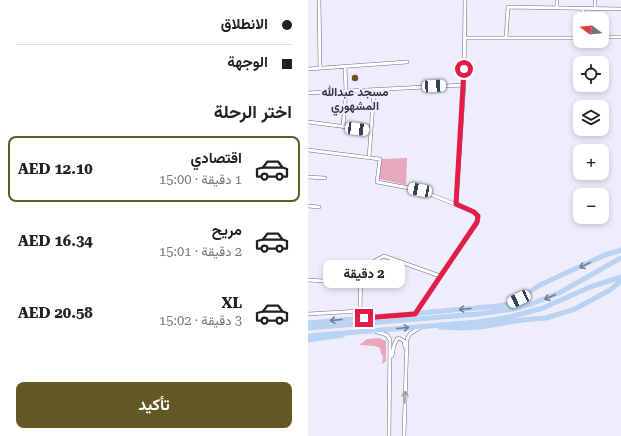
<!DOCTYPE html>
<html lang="ar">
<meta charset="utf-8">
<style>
body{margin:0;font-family:"Roboto Serif",Vazirmatn,serif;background:#f2f2f2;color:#202124;direction:rtl;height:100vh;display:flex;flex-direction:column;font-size:15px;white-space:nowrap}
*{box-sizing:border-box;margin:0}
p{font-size:13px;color:#757577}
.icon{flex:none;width:22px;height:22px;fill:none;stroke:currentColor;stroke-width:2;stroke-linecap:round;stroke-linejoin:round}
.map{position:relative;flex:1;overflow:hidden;direction:ltr}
.sheet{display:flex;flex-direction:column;background:#fff;width:308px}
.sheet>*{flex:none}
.guide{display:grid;align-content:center;height:88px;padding:0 16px;background:#fff}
.needle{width:26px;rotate:286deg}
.buttons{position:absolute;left:265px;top:12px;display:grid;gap:8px}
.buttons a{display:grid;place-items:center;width:36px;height:36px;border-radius:8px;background:#fff;box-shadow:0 2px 6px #0003;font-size:20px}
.end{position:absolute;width:18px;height:18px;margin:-9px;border:5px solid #e11d48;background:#fff;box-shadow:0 0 0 2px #fff}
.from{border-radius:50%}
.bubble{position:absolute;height:28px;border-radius:8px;background:#fff;box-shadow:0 2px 6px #0003;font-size:13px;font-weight:700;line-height:28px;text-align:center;direction:rtl}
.car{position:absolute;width:12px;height:24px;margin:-12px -6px;border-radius:5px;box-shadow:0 0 3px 1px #0007;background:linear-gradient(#fff 24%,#345 0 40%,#fff 0 76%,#345 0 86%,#fff 0)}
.guide b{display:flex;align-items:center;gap:14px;height:38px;font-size:15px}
.guide b+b{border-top:1px solid #e0e0e0}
.guide i{width:10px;height:10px;background:#202124}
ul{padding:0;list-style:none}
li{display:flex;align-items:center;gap:12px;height:66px;margin:0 8px 6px;padding:0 8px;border:2px solid transparent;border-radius:8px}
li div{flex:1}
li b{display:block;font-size:15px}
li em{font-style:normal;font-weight:700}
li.current{border-color:#635724}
li>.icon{width:36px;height:36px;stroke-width:1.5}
h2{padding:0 16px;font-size:18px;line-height:48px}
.primary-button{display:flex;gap:8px;margin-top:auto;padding:8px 16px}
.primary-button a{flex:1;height:46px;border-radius:8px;background:#635724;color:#fff;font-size:16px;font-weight:700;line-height:46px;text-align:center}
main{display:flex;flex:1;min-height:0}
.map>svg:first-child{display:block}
.green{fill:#e5a8bd}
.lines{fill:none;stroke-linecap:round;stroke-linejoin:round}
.minor-casing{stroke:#6d6989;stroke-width:4}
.major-casing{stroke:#cfcfd2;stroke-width:5}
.minor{stroke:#fff;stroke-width:3}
.major{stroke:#b6d3fa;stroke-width:4}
.oneway{stroke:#707c95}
.oneway2{stroke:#9a9aa1}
.route{stroke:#e11d48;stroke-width:5}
.poi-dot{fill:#635724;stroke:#eeedfc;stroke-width:1.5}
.labels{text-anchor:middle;stroke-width:4;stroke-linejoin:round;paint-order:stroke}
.poi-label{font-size:12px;font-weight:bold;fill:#363543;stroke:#eeedfc}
</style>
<main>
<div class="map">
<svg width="313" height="436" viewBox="0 0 313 436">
<rect width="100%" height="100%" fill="#eeedfc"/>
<!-- green -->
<path class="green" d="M99 158 98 185 71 179 74 159Z
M71 338 78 341V361L74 364 75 356 73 354 72 348 67 346 51 345 59 339Z"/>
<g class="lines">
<!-- minor casing -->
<g class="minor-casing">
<path id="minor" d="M11 0 12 68
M249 8V0
M275 8V19
M287 9V0
M294 37H313
M156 38H272
M198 38 200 7 313 9
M0 69 99 62
M0 93 156 85
M0 122 63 130
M35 127 38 91 37 67
M0 150 72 159 69 182 112 190 166 212 170 216 169 223 132 276
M61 158 66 90
M0 177 17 178
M148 204 156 85 157 0
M0 206 11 207
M0 280 16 281
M0 314 52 311 53 268 76 256 132 276 108 313
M66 331 79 335 82 340 81 436
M84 356 86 345 89 339 91 338 96 341 97 347
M96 436 99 339 102 334 111 328"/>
</g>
<!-- major casing -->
<g class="major-casing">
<path id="major" d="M0 323 190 306 202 304 211 299 232 285 297 255 313 250
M132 327 154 328 172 327 214 320 238 318 267 309 302 290 313 281
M0 328 170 314 205 309 223 304 251 293 313 258
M0 336 170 322 202 317 235 308 282 287 313 277
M0 340 35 335"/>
</g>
<!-- minor -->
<use href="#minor" class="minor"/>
<!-- major -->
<use href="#major" class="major"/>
</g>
<!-- one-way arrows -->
<defs><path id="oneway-shaft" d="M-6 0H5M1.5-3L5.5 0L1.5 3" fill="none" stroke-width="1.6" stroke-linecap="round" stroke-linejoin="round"/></defs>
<g class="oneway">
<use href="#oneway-shaft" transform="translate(277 265) rotate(154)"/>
<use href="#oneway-shaft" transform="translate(242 297) rotate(156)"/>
<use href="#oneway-shaft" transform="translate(157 309) rotate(175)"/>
<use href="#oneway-shaft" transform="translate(28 320) rotate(175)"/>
<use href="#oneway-shaft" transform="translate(95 328) rotate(-5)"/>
</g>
<use class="oneway2" href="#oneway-shaft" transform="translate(97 397) rotate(-88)"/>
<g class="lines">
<!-- route -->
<path class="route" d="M56 318 107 314 169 222 170 216 166 212 148 204 156 69"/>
</g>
<!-- markers -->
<circle class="poi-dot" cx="47" cy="78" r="4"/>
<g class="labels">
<!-- poi labels -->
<g class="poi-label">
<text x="47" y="96">مسجد عبدالله<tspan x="47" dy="14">المشهوري</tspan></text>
</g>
</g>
</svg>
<div class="buttons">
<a><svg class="needle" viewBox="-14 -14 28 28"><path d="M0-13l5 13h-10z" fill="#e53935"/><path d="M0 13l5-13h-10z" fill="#757577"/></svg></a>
<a><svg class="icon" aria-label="locate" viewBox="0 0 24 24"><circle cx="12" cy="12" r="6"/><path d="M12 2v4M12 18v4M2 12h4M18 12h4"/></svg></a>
<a><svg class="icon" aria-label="layers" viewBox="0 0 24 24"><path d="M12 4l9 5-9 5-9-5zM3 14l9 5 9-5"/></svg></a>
<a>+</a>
<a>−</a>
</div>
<i class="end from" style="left:156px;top:69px"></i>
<i class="end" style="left:56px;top:318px"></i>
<div class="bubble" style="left:15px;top:260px;width:82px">2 دقيقة</div>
<i class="car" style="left:126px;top:86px;rotate:87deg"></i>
<i class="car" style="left:49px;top:129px;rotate:97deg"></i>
<i class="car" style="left:112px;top:190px;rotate:281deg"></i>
<i class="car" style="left:211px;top:299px;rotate:245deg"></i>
</div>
<section class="sheet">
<div class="guide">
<b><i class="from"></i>الانطلاق</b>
<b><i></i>الوجهة</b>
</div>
<h2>اختر الرحلة</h2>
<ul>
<li class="current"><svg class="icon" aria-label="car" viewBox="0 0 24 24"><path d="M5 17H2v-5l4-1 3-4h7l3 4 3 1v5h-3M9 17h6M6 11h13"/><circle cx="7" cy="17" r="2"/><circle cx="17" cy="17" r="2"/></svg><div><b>اقتصادي</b><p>1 دقيقة · 15:00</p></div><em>AED 12.10</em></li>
<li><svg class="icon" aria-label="car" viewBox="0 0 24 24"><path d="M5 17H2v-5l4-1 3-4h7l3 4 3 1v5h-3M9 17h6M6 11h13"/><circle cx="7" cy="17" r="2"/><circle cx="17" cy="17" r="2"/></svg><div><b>مريح</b><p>2 دقيقة · 15:01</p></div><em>AED 16.34</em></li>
<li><svg class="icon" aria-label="car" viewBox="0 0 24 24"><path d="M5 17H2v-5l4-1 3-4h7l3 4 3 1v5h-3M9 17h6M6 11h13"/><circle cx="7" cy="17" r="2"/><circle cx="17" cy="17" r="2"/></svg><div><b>XL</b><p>3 دقيقة · 15:02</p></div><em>AED 20.58</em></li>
</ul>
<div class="primary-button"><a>تأكيد</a></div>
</section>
</main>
